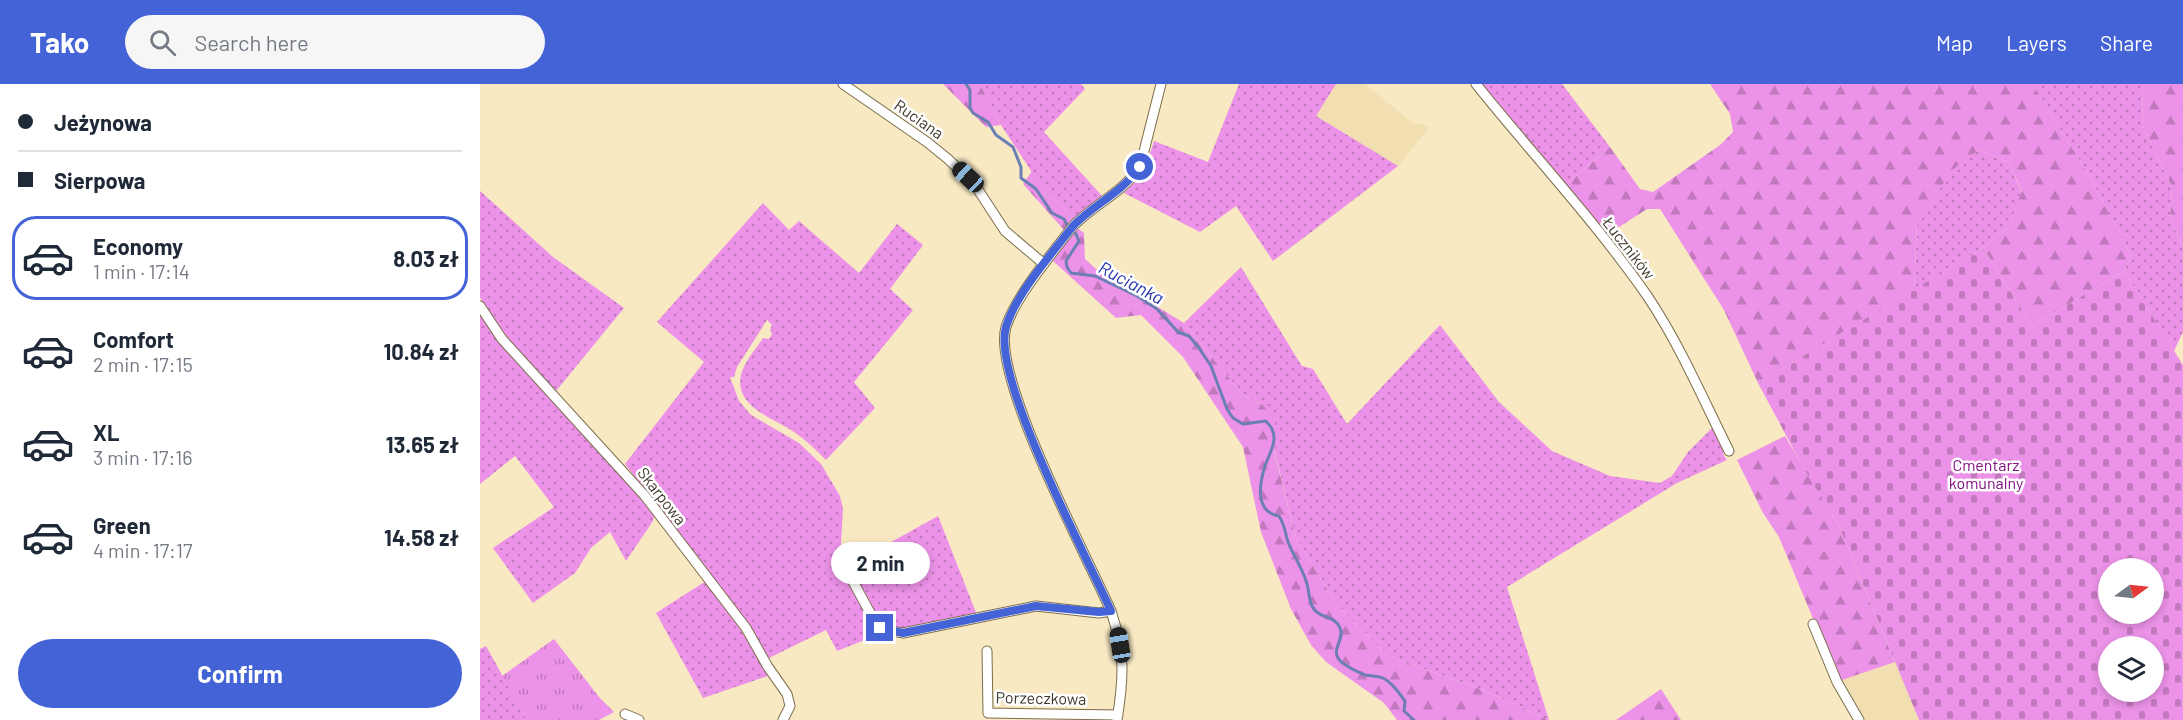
<!DOCTYPE html>
<meta charset="utf-8">
<style>
body{margin:0;font-family:Barlow,sans-serif;background:#f6f6f7;color:#1f2937;height:100vh;display:flex;flex-direction:column;font-size:22px;white-space:nowrap}
*{box-sizing:border-box;margin:0}
p{font-size:20px;color:#747a83}
.icon{flex:none;width:33px;height:33px;fill:none;stroke:currentColor;stroke-width:2;stroke-linecap:round;stroke-linejoin:round}
.map{position:relative;flex:1;overflow:hidden}
.drawer{display:flex;flex-direction:column;background:#fff;width:480px}
.drawer>*{flex:none}
.top-card{display:grid;align-content:center;height:132px;padding:0 18px;background:#fff}
.needle{width:39px;rotate:75deg}
.tools{position:absolute;left:1618px;top:474px;display:grid;gap:12px}
.tools a{display:grid;place-items:center;width:66px;height:66px;border-radius:50%;background:#fff;box-shadow:0 3px 9px #0003;font-size:30px}
.end{position:absolute;width:27px;height:27px;margin:-14px;border:8px solid #4463d6;background:#fff;box-shadow:0 0 0 3px #fff}
.from{border-radius:50%}
.bubble{position:absolute;height:42px;border-radius:21px;background:#fff;box-shadow:0 3px 9px #0003;font-size:20px;font-weight:700;line-height:42px;text-align:center}
.car{position:absolute;width:18px;height:36px;margin:-18px -9px;border-radius:8px;box-shadow:0 0 4px 2px #0007;background:linear-gradient(#222 24%,#8ab4d8 0 40%,#222 0 76%,#8ab4d8 0 86%,#222 0)}
.top-card b{display:flex;align-items:center;gap:21px;height:57px;font-size:22px}
.top-card b+b{border-top:2px solid #e0e1e3}
.top-card i{width:15px;height:15px;background:#1f2937}
ul{padding:0;list-style:none}
li{display:flex;align-items:center;gap:18px;height:84px;margin:0 12px 9px;padding:0 6px;border:3px solid transparent;border-radius:24px}
li div{flex:1}
li b{display:block;font-size:22px}
li em{font-style:normal;font-weight:700}
li.selected{border-color:#4463d6}
li>.icon{width:54px;height:54px;stroke-width:1.5}
.primary-button{display:flex;gap:12px;margin-top:auto;padding:12px 18px}
.primary-button a{flex:1;height:69px;border-radius:36px;background:#4463d6;color:#fff;font-size:24px;font-weight:700;line-height:69px;text-align:center}
header{display:flex;align-items:center;gap:36px;box-sizing:border-box;height:84px;padding:0 30px;background:#4463d6;color:#fff}
header strong{font-size:28px}
nav{display:flex;gap:33px;margin-inline-start:auto;font-size:21px}
.search{width:420px;height:54px;background:#f6f6f7;display:flex;align-items:center;gap:15px;box-sizing:border-box;padding:0 21px;border-radius:33px;color:#747a83;font-size:22px}
main{display:flex;flex:1;min-height:0}
.map>svg:first-child{display:block}
.built{fill:#f1deb1}
.grass{fill:url(#grass-dots)}
.forest{fill:url(#forest-firs)}
.cemetery{fill:url(#cemetery-stones);fill-rule:evenodd}
.park{fill:url(#park-tufts)}
.lines{fill:none;stroke-linecap:round;stroke-linejoin:round}
.stream{stroke:#6c7fb4;stroke-width:3}
.minor-casing{stroke:#7c6e4c;stroke-width:11}
.minor{stroke:#fff;stroke-width:9}
.route{stroke:#4463d6;stroke-width:8}
.labels{text-anchor:middle;stroke-width:5;stroke-linejoin:round;paint-order:stroke}
.street-label{font-size:16px;fill:#3e3829;stroke:#fff}
.park-label{font-size:16px;fill:#831083;stroke:#fff}
.water-label{font-size:18px;font-style:italic;fill:#2134ab;stroke:#fff}
</style>
<header>
<strong>Tako</strong>
<div class="search"><svg class="icon" aria-label="search" viewBox="0 0 24 24"><circle cx="10" cy="10" r="6"/><path d="M15 15l6 6"/></svg>Search here</div>
<nav><a>Map</a><a>Layers</a><a>Share</a></nav>
</header>
<main>
<section class="drawer">
<div class="top-card">
<b><i class="from"></i>Jeżynowa</b>
<b><i></i>Sierpowa</b>
</div>
<ul>
<li class="selected"><svg class="icon" aria-label="car" viewBox="0 0 24 24"><path d="M5 17H2v-5l4-1 3-4h7l3 4 3 1v5h-3M9 17h6M6 11h13"/><circle cx="7" cy="17" r="2"/><circle cx="17" cy="17" r="2"/></svg><div><b>Economy</b><p>1 min · 17:14</p></div><em>8.03 zł</em></li>
<li><svg class="icon" aria-label="car" viewBox="0 0 24 24"><path d="M5 17H2v-5l4-1 3-4h7l3 4 3 1v5h-3M9 17h6M6 11h13"/><circle cx="7" cy="17" r="2"/><circle cx="17" cy="17" r="2"/></svg><div><b>Comfort</b><p>2 min · 17:15</p></div><em>10.84 zł</em></li>
<li><svg class="icon" aria-label="car" viewBox="0 0 24 24"><path d="M5 17H2v-5l4-1 3-4h7l3 4 3 1v5h-3M9 17h6M6 11h13"/><circle cx="7" cy="17" r="2"/><circle cx="17" cy="17" r="2"/></svg><div><b>XL</b><p>3 min · 17:16</p></div><em>13.65 zł</em></li>
<li><svg class="icon" aria-label="car" viewBox="0 0 24 24"><path d="M5 17H2v-5l4-1 3-4h7l3 4 3 1v5h-3M9 17h6M6 11h13"/><circle cx="7" cy="17" r="2"/><circle cx="17" cy="17" r="2"/></svg><div><b>Green</b><p>4 min · 17:17</p></div><em>14.58 zł</em></li>
</ul>
<div class="primary-button"><a>Confirm</a></div>
</section>
<div class="map">
<svg width="1703" height="636" viewBox="0 0 1703 636">
<defs>
<pattern id="grass-dots" width="8" height="8" patternUnits="userSpaceOnUse" patternTransform="scale(1.5)"><rect width="8" height="8" fill="#ec92e8"/><path d="M2 2h.1M6 6h.1" fill="none" stroke="#c178bc" stroke-width="1.8" stroke-linecap="round"/></pattern>
<pattern id="forest-firs" width="22" height="20" patternUnits="userSpaceOnUse" patternTransform="scale(1.5)"><rect width="22" height="20" fill="#ec92e8"/><path d="M5 1l3.5 6h-7zM16 11l3.5 6h-7z" fill="#c178bc"/></pattern>
<pattern id="cemetery-stones" width="16" height="16" patternUnits="userSpaceOnUse" patternTransform="scale(1.5)"><rect width="16" height="16" fill="#ec92e8"/><path d="M2 7V4a2 2 0 0 1 4 0v3zM10 15v-3a2 2 0 0 1 4 0v3z" fill="#c178bc"/></pattern>
<pattern id="park-tufts" width="24" height="20" patternUnits="userSpaceOnUse" patternTransform="scale(1.5)"><rect width="24" height="20" fill="#ec92e8"/><path d="M3 7l-1-3M5 7V3M7 7l1-3M15 17l-1-3M17 17v-4M19 17l1-3" fill="none" stroke="#c178bc"/></pattern>
</defs>
<rect width="100%" height="100%" fill="#f8e9c3"/>
<!-- built -->
<path class="built" d="M856 0H885L934 40H943L949 44 918 82 835 32Z
M1415 578 1439 636H1381L1359 597Z"/>
<!-- grass -->
<path class="grass" d="M500 0H601L605 5 564 48 623 113 602 127 593 136 580 119 567 111 521 41Z
M759 0H856L836 32 918 82 793 177 756 122 720 148 644 109 664 89 674 57 728 78Z
M1001 0H1082L1130 63 1084 102Z
M1553 0H1662L1663 42 1692 103 1690 135 1703 163V248L1694 267 1644 187 1651 172 1611 95Z
M1499 66 1528 78 1542 108 1529 142 1503 164 1434 206 1437 141 1472 85Z
M0 107 73 173 144 224 76 307 31 260 9 230 0 213Z
M283 119 309 146 319 137 379 189 417 140 443 161 410 205 433 226 374 298 395 324 346 376C336 366 326 356 314 348 294 334 254 323 261 291 264 278 276 265 283 254L289 255 292 250 290 246 292 241 287 236 257 283 254 293H250L259 317 271 331 319 359 341 380 360 412 363 425 360 477 405 548 357 567 346 546 289 574 266 536 145 380 224 278 177 238Z
M761 183 820 279 822 282 833 285 867 340 960 241 1019 318 1072 367 1130 392 1180 399 1192 392 1208 368 1233 343 1245 365 1243 370 1247 376 1197 399 1027 503 1069 636 1003 606 908 572 857 521 816 454 783 321 763 311 704 239Z
M0 230 18 256 136 384 174 432 173 437 146 477 130 448 111 464 95 489 53 519 13 464 74 423 35 372 0 400Z
M458 432 497 531 423 546 403 542 368 482Z
M226 497 262 548 288 592 223 614 176 529Z
M6 562 47 636H0V565Z"/>
<!-- forest -->
<path class="forest" d="M463 0H500L521 41 506 43Z
M1230 0H1553L1611 95 1651 172 1644 187 1552 242 1503 164 1529 142 1542 107 1528 78 1499 66 1472 86 1437 141 1434 206 1278 299 1244 226 1180 125H1167L1125 152 1084 102 1130 63 1160 105 1173 108 1240 61 1253 48 1250 30Z
M1662 0H1703V163L1690 135 1692 103 1663 42Z
M552 87 567 111 580 119 593 136 584 146 543 100Z
M597 144 604 149 605 175 616 185 704 239 763 311 783 321 799 343 794 367 816 454 857 521 908 572 1003 606 1069 636H917L904 619 846 578 831 561 811 525 781 448 763 363 703 273 661 231 636 234 573 177Z
M1305 352 1359 442 1415 578 1359 597 1299 453 1283 429 1257 376Z
M1181 605 1201 636H1136Z"/>
<!-- cemetery -->
<path class="cemetery" d="M1503 164 1552 242 1644 187 1703 281V636H1439L1359 442 1323 383 1278 299ZM1629 484H1674V530H1629ZM1629 562H1674V608H1629Z"/>
<!-- park -->
<path class="park" d="M74 555 119 613 134 628 119 636H47L22 592Z"/>
<g class="lines">
<!-- stream -->
<path class="stream" d="M486 0 490 6V24L493 29 508 38 516 51 533 63 541 83V94L556 105 572 129 584 135 589 144 596 150 599 157 586 177 587 183 591 189 615 192 657 212 677 225 698 248 709 252 719 264 731 282 747 325 753 334 763 340 786 337C788 340 791 342 792 345 798 357 789 370 785 382 779 401 775 428 799 432 805 441 805 449 808 458 814 473 823 485 827 500 829 507 829 516 832 522 838 535 855 531 860 544 865 555 852 564 858 574 862 581 878 588 885 591 891 592 897 592 903 594 913 599 919 609 925 617L924 627 934 636"/>
<!-- minor casing -->
<g class="minor-casing">
<path id="minor" d="M363 0 447 58 468 75 495 101 525 147 564 180
M996 0C1053 71 1116 138 1168 213 1200 261 1223 315 1249 367
M0 222 22 255 165 412 266 544 288 583 307 610 310 622 303 636
M363 479 395 538C403 547 412 547 423 549L556 522 619 529 631 527
M1333 540 1357 598 1379 636
M507 567 508 629 638 631
M145 630 159 636
M637 636C644 593 645 569 631 527 607 472 511 293 526 243 535 213 574 167 594 141 615 120 643 108 660 83L681 0"/>
</g>
<!-- minor -->
<use href="#minor" class="minor"/>
</g>
<g class="lines">
<!-- route -->
<path class="route" d="M400 544 423 549 556 522 619 528 631 527C607 473 511 293 526 243 535 211 573 168 594 141 615 120 642 108 660 83"/>
</g>
<g class="labels">
<!-- street labels -->
<g class="street-label">
<text transform="translate(439 35) rotate(35)" y="6">Ruciana</text>
<text transform="translate(1149 164) rotate(52)" y="6">Łuczników</text>
<text transform="translate(182 412) rotate(52)" y="6">Skarpowa</text>
<text transform="translate(561 614) rotate(1)" y="6">Porzeczkowa</text>
</g>
<!-- park labels -->
<g class="park-label">
<text x="1506" y="387">Cmentarz<tspan x="1506" dy="18">komunalny</tspan></text>
</g>
<!-- water labels -->
<g class="water-label">
<text transform="translate(651 199) rotate(28)" y="6">Rucianka</text>
</g>
</g>
</svg>
<div class="tools">
<a><svg class="needle" viewBox="-14 -14 28 28"><path d="M0-13l5 13h-10z" fill="#e53935"/><path d="M0 13l5-13h-10z" fill="#747a83"/></svg></a>
<a><svg class="icon" aria-label="layers" viewBox="0 0 24 24"><path d="M12 4l9 5-9 5-9-5zM3 14l9 5 9-5"/></svg></a>
</div>
<i class="end from" style="left:660px;top:83px"></i>
<i class="end" style="left:400px;top:544px"></i>
<div class="bubble" style="left:351px;top:458px;width:99px">2 min</div>
<i class="car" style="left:488px;top:93px;rotate:313deg"></i>
<i class="car" style="left:640px;top:561px;rotate:351deg"></i>
</div>
</main>
